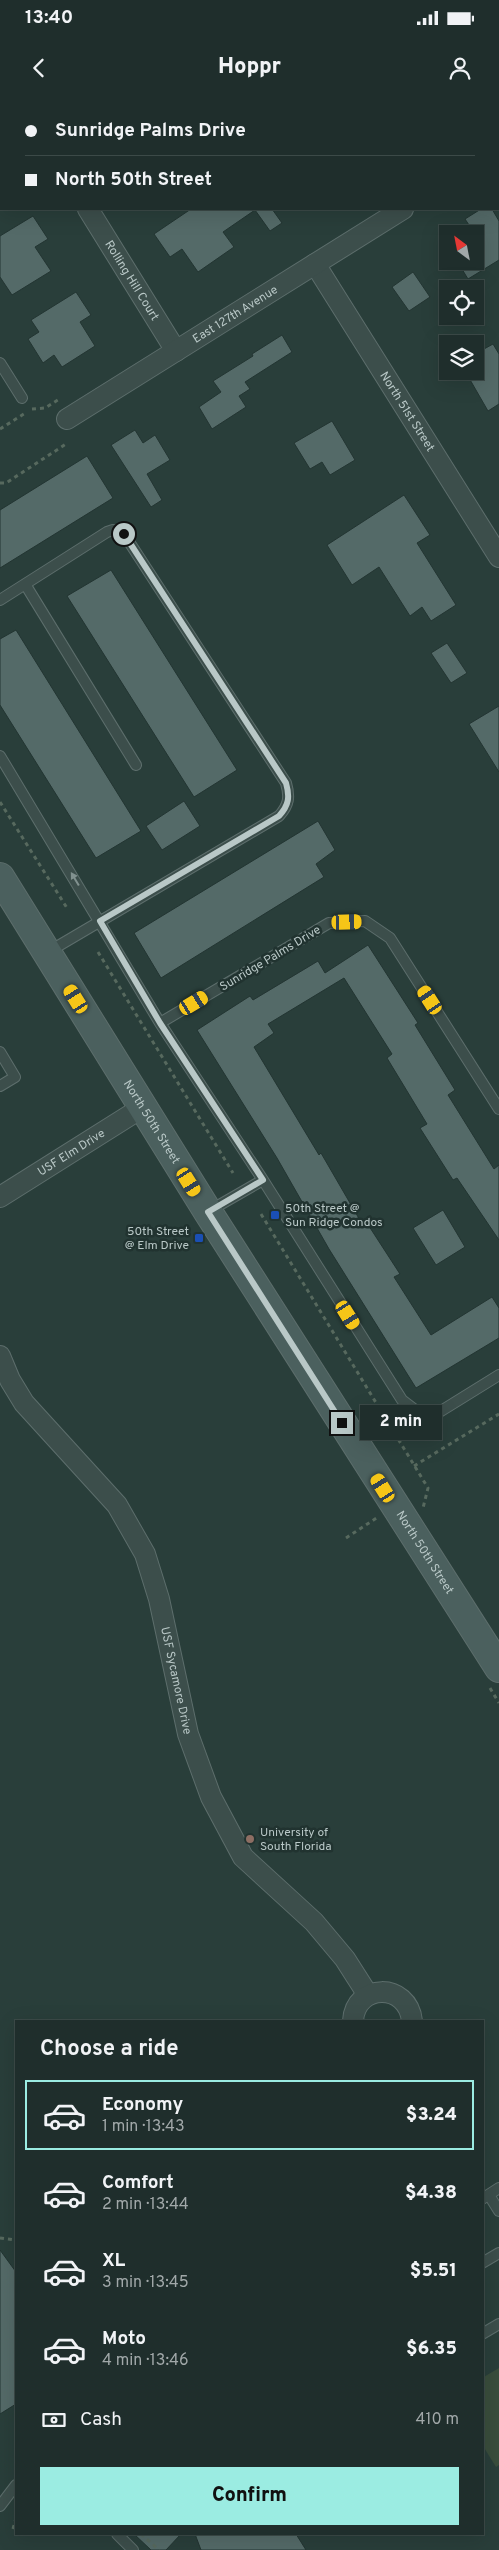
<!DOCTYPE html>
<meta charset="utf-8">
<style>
body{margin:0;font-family:Overpass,sans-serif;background:#2c3a38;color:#f1f3f6;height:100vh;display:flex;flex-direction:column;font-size:19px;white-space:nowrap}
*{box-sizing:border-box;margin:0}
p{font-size:16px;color:#a1a8a9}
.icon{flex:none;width:28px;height:28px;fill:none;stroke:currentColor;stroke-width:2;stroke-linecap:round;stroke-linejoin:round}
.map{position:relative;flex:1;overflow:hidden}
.drawer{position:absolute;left:15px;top:1920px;width:469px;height:515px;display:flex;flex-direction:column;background:#1f2e2c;border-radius:0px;box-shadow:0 5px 20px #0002,0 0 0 1px #3c4a48}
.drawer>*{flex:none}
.top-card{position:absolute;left:0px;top:0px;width:500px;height:110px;box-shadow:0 5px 20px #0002,0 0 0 1px #3c4a48;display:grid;align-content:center;height:110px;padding:0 25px;background:#1f2e2c}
.needle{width:32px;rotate:328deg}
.fabs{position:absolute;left:439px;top:125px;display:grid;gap:10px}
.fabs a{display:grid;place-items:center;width:45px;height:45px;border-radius:0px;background:#1f2e2c;box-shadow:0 5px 20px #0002,0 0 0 1px #3c4a48;font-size:25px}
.end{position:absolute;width:22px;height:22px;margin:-11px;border:6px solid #b9c8c7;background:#111;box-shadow:0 0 0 2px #111}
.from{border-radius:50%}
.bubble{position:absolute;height:35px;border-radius:0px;background:#1f2e2c;box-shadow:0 5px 20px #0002,0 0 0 1px #3c4a48;font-size:16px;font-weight:800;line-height:35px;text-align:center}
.car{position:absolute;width:15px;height:30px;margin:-15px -8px;border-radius:6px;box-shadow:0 0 4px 1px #0007;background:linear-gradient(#f5c518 24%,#345 0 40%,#f5c518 0 76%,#345 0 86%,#f5c518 0)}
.top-card b{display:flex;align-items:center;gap:18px;height:48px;font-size:19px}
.top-card b+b{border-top:1px solid #3c4a48}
.top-card i{width:12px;height:12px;background:#f1f3f6}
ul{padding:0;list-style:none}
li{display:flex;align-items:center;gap:15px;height:70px;margin:0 10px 8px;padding:0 15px;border:2px solid transparent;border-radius:0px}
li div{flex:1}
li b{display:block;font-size:19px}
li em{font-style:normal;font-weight:800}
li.current{border-color:#9bece2}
li>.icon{width:45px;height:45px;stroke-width:1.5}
h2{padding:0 25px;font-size:22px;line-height:60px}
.pay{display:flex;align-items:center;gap:12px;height:55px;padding:0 25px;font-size:19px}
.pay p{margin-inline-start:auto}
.cta{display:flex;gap:10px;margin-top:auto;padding:10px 25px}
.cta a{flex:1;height:58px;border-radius:0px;background:#9bece2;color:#111;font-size:20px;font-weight:800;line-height:58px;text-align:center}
.status{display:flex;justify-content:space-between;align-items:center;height:35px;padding:0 25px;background:#1f2e2c;direction:ltr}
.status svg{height:14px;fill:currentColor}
header{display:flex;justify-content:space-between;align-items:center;height:65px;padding:0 25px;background:#1f2e2c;font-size:22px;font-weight:800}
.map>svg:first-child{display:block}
.green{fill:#394d3c}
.building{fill:#546a68;stroke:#233532}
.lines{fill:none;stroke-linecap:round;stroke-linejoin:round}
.lane-casing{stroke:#5d6e6c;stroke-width:12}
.street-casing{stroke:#5d6e6c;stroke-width:22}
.secondary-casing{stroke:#5d6e6c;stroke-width:30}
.path{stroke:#57695e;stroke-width:3;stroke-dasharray:4 4;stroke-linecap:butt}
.lane{stroke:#3c4e4b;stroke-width:10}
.street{stroke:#3c4e4b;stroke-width:20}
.secondary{stroke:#4b605e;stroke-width:28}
.oneway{fill:#81918f}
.route{stroke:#b9c8c7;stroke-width:6}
.transit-dot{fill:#1a4fb4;stroke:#213330;stroke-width:2}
.education-dot{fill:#8d6e63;stroke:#213330;stroke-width:2}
.labels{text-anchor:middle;stroke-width:5;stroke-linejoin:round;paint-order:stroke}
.street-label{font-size:12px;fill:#b9c8c7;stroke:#213330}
.poi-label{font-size:12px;fill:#b9c8c7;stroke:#213330;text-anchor:start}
</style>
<div class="status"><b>13:40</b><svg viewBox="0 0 49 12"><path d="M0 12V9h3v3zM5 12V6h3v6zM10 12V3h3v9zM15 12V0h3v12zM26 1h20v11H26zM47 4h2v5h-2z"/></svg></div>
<header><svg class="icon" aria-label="back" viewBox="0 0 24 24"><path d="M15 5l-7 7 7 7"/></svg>Hoppr<svg class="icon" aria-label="person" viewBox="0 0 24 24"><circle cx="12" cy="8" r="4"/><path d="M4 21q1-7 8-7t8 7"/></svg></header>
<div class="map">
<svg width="499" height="2450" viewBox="0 0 499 2450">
<rect width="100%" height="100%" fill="#293e3a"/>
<!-- green -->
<path class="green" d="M499 2268V2365L496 2367 483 2346 482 2278Z"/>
<!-- building -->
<path class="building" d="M191 109H272L282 123 270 131 255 110 223 132 234 147 198 172 182 149 170 157 154 134Z
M481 109H492L499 121V160L468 179 457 161H475V134L465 119Z
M33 116 48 139 35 147 51 171 12 195 0 177V136Z
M413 172 430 197 409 211 392 187Z
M76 192 91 215 80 222 95 246 62 267 54 255 43 263 28 239 39 232 31 220Z
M282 235 292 252 245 282 250 289 239 296 246 307 212 329 199 307 221 292 213 281 253 256 252 254Z
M493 244 499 254V304L488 311 465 271H475V254Z
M332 321 355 360 330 375 322 362 310 369 294 343Z
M135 330 143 343 155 335 170 360 147 374 162 400 151 407 111 345Z
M87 356 113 398 0 468V410Z
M404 395 430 435 417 443 456 505 431 521 422 507 410 516 379 467 352 485 327 445Z
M111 470 237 670 194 697 67 496Z
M16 530 141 731 96 758 0 605V539Z
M447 543 467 573 451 583 431 553Z
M499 606V672L469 624Z
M184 701 200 726 162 750 146 726Z
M318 721 335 750 316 764 324 777 161 878 134 833Z
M368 845 418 923 415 925 455 990 448 995 494 1069 499 1065V1140L457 1078 453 1080 420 1028 427 1024 387 958 392 954 344 878 268 924 274 933 254 947 319 1055 321 1053 361 1122 365 1120 400 1174 394 1177 431 1235 492 1197 499 1208V1238L416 1288 329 1149 277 1058 197 930 250 896 253 900 318 861 325 873Z
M443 1110 465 1147 436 1165 413 1128Z
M0 2150 16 2172V2304L0 2314Z
M134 2434H181L166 2450H151Z
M195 2434H296L306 2450H201Z"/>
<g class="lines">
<!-- lane casing -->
<g class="lane-casing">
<path id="lane" d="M0 263 22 298
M25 484 136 665
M0 500 107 432 113 430 124 434 286 683C290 697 289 705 279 716L48 852
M0 656 160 923
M0 952 15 977 0 986
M499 1009 390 838 365 821 329 823 160 923 263 1080 402 1300 423 1316 441 1311 499 1275
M209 1111 263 1080
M489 2095 499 2111
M482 2099 499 2088
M482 2163 499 2153
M482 2234 499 2224
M0 2406 16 2385
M117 2434 133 2450"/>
</g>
<!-- street casing -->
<g class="street-casing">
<g id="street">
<path d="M20 0 21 1"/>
<path id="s1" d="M88 109 176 251"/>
<path id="s2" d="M315 164 499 457"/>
<path id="s3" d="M67 319 403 109"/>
<path id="s4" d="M0 1097 143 1007"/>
<path id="s5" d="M0 1256 10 1280 24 1303 117 1405 145 1454 159 1499 188 1634 211 1697 243 1757 314 1822 345 1859 368 1895"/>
<path d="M353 1921C355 1883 408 1882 412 1921"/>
</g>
</g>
<!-- secondary casing -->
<g class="secondary-casing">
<g id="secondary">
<path id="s6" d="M0 777 208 1112 499 1568"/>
</g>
</g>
<!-- path -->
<path class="path" d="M32 309 45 308 61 298
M0 329 27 312
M0 383H6L66 344
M0 702 67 808
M98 852 233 1073
M261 1114 428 1388 423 1408
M414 1366 499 1314
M346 1438 378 1417
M490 1588 499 1603
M0 2138 15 2140
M13 2429 16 2418
M141 2434 159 2450"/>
<!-- lane -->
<use href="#lane" class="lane"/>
<!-- street -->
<use href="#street" class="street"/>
<!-- secondary -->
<use href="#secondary" class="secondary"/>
</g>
<!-- one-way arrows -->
<defs><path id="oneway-solid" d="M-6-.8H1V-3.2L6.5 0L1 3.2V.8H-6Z" transform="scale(1.25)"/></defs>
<use class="oneway" href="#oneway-solid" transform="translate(75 779) rotate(-121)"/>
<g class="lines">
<!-- route -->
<path class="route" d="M124 434 286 683C290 697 289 705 279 716L100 821 160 923 263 1080 208 1112 342 1323"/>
</g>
<!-- markers -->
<g class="transit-dot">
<rect x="270" y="1110" width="10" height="10" rx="2.5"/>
<rect x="194" y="1133" width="10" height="10" rx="2.5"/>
</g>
<circle class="education-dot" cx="250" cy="1739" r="5"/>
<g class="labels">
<!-- street labels -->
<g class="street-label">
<text dy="4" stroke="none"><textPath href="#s1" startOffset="84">Rolling Hill Court</textPath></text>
<text dy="4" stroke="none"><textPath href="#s3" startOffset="198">East 127th Avenue</textPath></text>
<text dy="4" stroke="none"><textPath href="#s2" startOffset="174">North 51st Street</textPath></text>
<text transform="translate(270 858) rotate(-31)" y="4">Sunridge Palms Drive</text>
<text dy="4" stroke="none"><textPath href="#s6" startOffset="288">North 50th Street</textPath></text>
<text dy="4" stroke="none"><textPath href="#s4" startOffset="84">USF Elm Drive</textPath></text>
<text dy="4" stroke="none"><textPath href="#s6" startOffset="798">North 50th Street</textPath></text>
<text dy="4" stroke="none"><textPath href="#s5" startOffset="378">USF Sycamore Drive</textPath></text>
</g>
<!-- poi labels -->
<g class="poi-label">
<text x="285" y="1112">50th Street @<tspan x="285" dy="14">Sun Ridge Condos</tspan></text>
<text x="189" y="1135" text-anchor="end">50th Street<tspan x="189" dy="14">@ Elm Drive</tspan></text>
<text x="260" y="1736">University of<tspan x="260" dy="14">South Florida</tspan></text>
</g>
</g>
</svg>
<div class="fabs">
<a><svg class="needle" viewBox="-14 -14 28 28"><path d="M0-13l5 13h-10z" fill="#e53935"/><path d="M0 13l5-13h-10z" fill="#a1a8a9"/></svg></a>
<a><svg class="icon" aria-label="locate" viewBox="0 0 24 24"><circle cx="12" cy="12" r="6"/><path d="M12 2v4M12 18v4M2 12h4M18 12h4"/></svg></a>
<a><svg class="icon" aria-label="layers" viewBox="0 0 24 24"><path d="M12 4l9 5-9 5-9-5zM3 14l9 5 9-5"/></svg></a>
</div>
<i class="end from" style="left:124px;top:434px"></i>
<i class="end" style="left:342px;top:1323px"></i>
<div class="bubble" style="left:360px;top:1305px;width:82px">2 min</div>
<i class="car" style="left:347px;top:822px;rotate:88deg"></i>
<i class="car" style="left:76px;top:899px;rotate:328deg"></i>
<i class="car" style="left:430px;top:900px;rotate:327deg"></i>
<i class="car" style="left:194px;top:903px;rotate:59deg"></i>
<i class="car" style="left:189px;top:1082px;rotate:148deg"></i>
<i class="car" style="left:348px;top:1215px;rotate:148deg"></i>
<i class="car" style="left:383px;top:1388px;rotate:328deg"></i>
<div class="top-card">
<b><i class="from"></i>Sunridge Palms Drive</b>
<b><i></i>North 50th Street</b>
</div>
<section class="drawer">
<h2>Choose a ride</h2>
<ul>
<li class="current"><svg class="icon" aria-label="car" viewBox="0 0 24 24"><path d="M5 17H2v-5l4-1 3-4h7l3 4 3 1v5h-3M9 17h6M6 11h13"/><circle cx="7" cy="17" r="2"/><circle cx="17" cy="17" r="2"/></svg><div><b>Economy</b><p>1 min · 13:43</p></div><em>$3.24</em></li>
<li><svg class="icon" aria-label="car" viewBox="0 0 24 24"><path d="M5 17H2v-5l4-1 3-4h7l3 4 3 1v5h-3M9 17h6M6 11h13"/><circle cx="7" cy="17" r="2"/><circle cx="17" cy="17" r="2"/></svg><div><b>Comfort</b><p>2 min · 13:44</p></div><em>$4.38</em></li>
<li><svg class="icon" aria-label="car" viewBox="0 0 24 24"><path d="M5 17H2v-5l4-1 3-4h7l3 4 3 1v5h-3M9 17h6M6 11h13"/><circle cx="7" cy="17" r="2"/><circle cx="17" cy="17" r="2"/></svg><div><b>XL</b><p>3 min · 13:45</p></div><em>$5.51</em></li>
<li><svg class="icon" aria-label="car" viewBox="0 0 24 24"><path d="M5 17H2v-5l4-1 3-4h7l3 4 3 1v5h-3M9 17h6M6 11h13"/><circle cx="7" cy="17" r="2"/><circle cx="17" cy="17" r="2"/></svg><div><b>Moto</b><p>4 min · 13:46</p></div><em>$6.35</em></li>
</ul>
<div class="pay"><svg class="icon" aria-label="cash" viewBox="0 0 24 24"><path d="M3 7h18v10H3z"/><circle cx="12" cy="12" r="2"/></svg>Cash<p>410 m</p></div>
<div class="cta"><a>Confirm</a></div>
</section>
</div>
